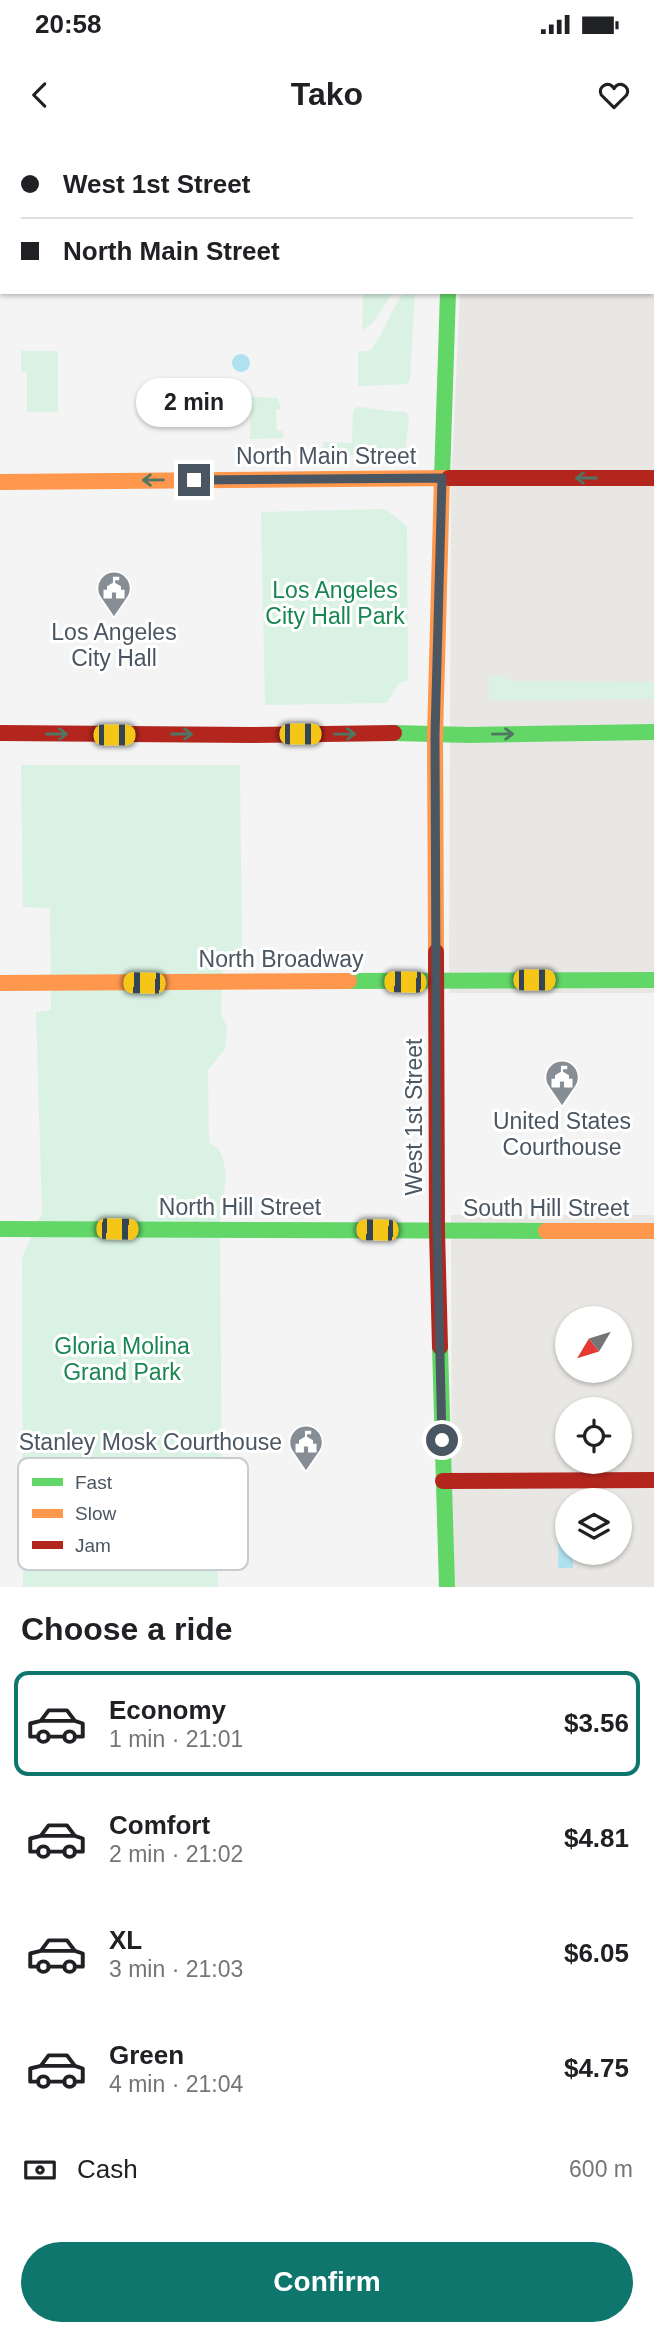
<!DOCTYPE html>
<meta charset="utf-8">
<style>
body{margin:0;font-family:Arial,sans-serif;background:#f6f6f6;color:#202124;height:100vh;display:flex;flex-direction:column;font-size:26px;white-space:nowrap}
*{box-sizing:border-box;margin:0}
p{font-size:23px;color:#757577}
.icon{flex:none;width:38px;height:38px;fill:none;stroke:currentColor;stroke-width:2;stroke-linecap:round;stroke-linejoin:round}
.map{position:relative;height:1447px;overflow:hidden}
.drawer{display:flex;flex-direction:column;background:#fff;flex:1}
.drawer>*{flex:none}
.banner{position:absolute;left:0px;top:0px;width:654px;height:154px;box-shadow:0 2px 5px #0004;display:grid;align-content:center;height:154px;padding:0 21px;background:#fff}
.needle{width:46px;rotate:232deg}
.tools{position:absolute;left:555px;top:1166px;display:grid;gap:14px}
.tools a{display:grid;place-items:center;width:77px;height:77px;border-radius:50%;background:#fff;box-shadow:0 2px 5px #0004;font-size:35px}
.end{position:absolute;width:32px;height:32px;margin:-16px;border:9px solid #4a5661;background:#fff;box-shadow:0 0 0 4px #fff}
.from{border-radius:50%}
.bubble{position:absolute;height:49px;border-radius:24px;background:#fff;box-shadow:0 2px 5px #0004;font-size:23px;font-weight:700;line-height:49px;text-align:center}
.car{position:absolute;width:21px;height:42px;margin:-21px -10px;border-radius:9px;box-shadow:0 0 5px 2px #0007;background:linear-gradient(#f5c518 24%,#345 0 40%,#f5c518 0 76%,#345 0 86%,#f5c518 0)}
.banner b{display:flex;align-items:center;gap:24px;height:66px;font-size:26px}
.banner b+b{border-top:2px solid #e0e0e0}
.banner i{width:18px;height:18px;background:#202124}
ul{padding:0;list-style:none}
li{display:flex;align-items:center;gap:21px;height:105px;margin:0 14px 10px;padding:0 7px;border:4px solid transparent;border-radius:14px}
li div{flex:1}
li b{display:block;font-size:26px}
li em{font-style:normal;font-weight:700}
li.selected{border-color:#0f766e}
li>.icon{width:63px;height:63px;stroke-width:1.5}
h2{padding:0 21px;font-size:32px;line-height:84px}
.pay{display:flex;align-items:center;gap:18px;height:77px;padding:0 21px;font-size:26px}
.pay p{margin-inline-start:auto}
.button{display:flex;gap:14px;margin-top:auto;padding:14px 21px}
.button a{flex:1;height:80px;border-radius:42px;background:#0f766e;color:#fff;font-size:28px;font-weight:700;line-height:80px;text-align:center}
.status{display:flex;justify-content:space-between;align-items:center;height:49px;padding:0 35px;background:#fff;direction:ltr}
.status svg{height:19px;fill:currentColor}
header{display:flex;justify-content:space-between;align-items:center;height:91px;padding:0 21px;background:#fff;font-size:32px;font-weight:700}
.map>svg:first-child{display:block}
.commercial{fill:#e8e7e3;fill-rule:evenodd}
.green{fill:#d9f2e3}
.water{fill:#aee2f0}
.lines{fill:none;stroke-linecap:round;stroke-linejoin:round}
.fast{stroke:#63d668;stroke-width:16}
.slow{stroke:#ff974d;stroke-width:16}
.jam{stroke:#b3261e;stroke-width:16}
.oneway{stroke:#507663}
.route{stroke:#4a5661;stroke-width:9}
.labels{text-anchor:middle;stroke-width:6;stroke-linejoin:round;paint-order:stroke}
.street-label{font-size:23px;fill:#4a5661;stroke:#fff}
.park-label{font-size:23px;fill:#17864f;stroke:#fff}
.poi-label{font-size:23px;fill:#4a5661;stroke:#fff}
.key{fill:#fff;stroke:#c9ccd0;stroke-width:2}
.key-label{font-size:19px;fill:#4a5661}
</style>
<div class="status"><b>20:58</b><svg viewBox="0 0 49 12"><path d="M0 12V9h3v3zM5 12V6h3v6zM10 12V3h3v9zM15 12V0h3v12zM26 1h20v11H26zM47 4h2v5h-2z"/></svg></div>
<header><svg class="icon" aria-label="back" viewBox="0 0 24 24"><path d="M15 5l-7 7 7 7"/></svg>Tako<svg class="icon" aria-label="heart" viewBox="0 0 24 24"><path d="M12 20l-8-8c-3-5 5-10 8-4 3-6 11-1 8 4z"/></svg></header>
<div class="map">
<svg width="654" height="1447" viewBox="0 0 654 1447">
<rect width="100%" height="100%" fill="#f4f4f4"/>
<!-- commercial -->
<path class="commercial" d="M0 0H654V853H449L451 347 460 152H653V2H2V123Z
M451 1075H654V1447H452ZM567 1178H620V1230H567ZM567 1269H620V1321H567ZM567 1360H620V1412H567Z"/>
<!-- green -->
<path class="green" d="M363 152H393L372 184 362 190Z
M404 152H415L410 240 407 244 358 246V212L371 210C385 192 390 170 404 152Z
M21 211H58V272H27V232L21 231Z
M251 257 278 258 281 269H276L277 291H283V298L250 299Z
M357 267C375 268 388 272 405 272L409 276 406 307 397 315H323V302L352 303 353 271Z
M385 369 407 386 408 540 399 543 387 563 265 565 261 372Z
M489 536H506L507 541 652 542 654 559 489 560Z
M21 625H240L242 817 223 818 221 873 227 888 225 909 208 930 209 1002C212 1005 215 1007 218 1009 228 1021 227 1052 220 1064L222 1393H217L218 1447H23L22 1118 42 1073 36 872 51 870 50 768 23 767Z"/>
<!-- water -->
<path class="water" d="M232 223a9 9 0 1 1 18 0a9 9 0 1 1-18 0Z
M559 1383H567V1412H573V1428H558Z"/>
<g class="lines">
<!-- fast -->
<path class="fast" d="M457 2 458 0
M0 138H2
M442 338 448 152
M394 593 469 595 654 592
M349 841 654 840
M0 1089 546 1091
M440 1207 447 1447"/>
<!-- slow -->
<path class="slow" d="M0 342 449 338
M436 812 435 595 442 338
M0 843 349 841
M546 1091H654"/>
<!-- jam -->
<path class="jam" d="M653 79H654
M449 338H654
M0 593 252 595 394 593
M436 812 437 1091 440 1207
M443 1341 654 1340"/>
</g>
<!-- one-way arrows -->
<defs><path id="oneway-shaft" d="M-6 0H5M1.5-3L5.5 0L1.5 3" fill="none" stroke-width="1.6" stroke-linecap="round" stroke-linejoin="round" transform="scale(1.75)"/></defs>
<g class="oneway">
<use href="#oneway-shaft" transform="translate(586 338) rotate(180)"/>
<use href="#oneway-shaft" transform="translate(153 340) rotate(179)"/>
<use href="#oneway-shaft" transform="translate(57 594)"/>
<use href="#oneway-shaft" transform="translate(182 594)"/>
<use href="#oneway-shaft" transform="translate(345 594) rotate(-1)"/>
<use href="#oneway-shaft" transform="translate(503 594) rotate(-1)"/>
</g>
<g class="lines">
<!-- route -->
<path class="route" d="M194 340 442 338 435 595 437 1091 442 1300"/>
</g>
<!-- icons -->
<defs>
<g id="civic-pin" transform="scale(1.75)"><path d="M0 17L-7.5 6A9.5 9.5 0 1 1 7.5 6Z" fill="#868d94" stroke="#fff"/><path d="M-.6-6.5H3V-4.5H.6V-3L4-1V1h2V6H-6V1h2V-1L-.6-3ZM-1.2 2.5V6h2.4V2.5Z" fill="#fff"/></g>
</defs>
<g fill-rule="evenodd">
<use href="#civic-pin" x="114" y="448"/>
<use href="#civic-pin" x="562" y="937"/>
<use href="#civic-pin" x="306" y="1302"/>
</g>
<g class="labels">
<!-- street labels -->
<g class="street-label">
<text x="326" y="324">North Main Street</text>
<text x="281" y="827">North Broadway</text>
<text transform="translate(414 977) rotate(-90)" y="8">West 1st Street</text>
<text x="240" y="1075">North Hill Street</text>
<text x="546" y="1076">South Hill Street</text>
</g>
<!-- park labels -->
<g class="park-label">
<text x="335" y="458">Los Angeles<tspan x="335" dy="26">City Hall Park</tspan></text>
<text x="122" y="1214">Gloria Molina<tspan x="122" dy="26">Grand Park</tspan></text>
</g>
<!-- poi labels -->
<g class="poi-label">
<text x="114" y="500">Los Angeles<tspan x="114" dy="26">City Hall</tspan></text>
<text x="562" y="989">United States<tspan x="562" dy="26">Courthouse</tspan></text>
<text x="282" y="1310" text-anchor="end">Stanley Mosk Courthouse</text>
</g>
</g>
<!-- legend -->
<rect x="18" y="1318" width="230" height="112" rx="10" class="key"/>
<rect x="32" y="1338" width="31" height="8" fill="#63d668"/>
<rect x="32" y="1369" width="31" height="9" fill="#ff974d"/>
<rect x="32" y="1401" width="31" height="8" fill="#b3261e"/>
<g class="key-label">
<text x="75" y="1349">Fast</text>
<text x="75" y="1380">Slow</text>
<text x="75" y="1412">Jam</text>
</g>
</svg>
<div class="tools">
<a><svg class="needle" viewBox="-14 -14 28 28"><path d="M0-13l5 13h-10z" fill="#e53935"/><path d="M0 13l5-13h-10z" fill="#757577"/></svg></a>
<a><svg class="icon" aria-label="locate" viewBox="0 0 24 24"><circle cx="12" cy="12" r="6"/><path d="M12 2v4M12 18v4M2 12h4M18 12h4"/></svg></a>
<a><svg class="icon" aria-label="layers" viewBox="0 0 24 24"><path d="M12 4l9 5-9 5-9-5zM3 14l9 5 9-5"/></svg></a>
</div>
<i class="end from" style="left:442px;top:1300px"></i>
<i class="end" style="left:194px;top:340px"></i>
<div class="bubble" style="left:136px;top:238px;width:116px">2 min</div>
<i class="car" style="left:300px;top:594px;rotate:90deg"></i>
<i class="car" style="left:114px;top:595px;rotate:90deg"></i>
<i class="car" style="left:534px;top:840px;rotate:90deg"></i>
<i class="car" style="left:405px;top:842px;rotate:271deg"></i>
<i class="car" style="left:144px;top:843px;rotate:271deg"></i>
<i class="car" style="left:117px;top:1089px;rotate:91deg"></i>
<i class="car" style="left:377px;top:1090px;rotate:271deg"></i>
<div class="banner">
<b><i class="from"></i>West 1st Street</b>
<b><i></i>North Main Street</b>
</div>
</div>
<section class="drawer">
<h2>Choose a ride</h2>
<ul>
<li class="selected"><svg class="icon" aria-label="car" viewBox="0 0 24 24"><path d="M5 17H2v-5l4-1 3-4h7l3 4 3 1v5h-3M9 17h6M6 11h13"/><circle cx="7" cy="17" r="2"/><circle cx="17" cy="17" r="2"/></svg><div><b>Economy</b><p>1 min · 21:01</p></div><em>$3.56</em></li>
<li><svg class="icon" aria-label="car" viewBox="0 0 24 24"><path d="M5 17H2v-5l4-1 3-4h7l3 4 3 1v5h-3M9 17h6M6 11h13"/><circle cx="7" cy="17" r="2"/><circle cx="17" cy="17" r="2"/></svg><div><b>Comfort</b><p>2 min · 21:02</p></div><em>$4.81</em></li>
<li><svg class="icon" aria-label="car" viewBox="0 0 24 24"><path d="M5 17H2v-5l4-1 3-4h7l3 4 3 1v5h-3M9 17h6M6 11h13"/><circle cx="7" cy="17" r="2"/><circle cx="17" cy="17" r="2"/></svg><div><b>XL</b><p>3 min · 21:03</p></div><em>$6.05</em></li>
<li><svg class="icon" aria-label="car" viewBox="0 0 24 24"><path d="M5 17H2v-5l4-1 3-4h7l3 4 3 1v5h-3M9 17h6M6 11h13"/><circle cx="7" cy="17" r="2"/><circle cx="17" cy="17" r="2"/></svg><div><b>Green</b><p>4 min · 21:04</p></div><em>$4.75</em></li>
</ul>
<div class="pay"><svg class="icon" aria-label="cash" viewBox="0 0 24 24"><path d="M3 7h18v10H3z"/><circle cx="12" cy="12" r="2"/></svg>Cash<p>600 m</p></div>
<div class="button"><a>Confirm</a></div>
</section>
